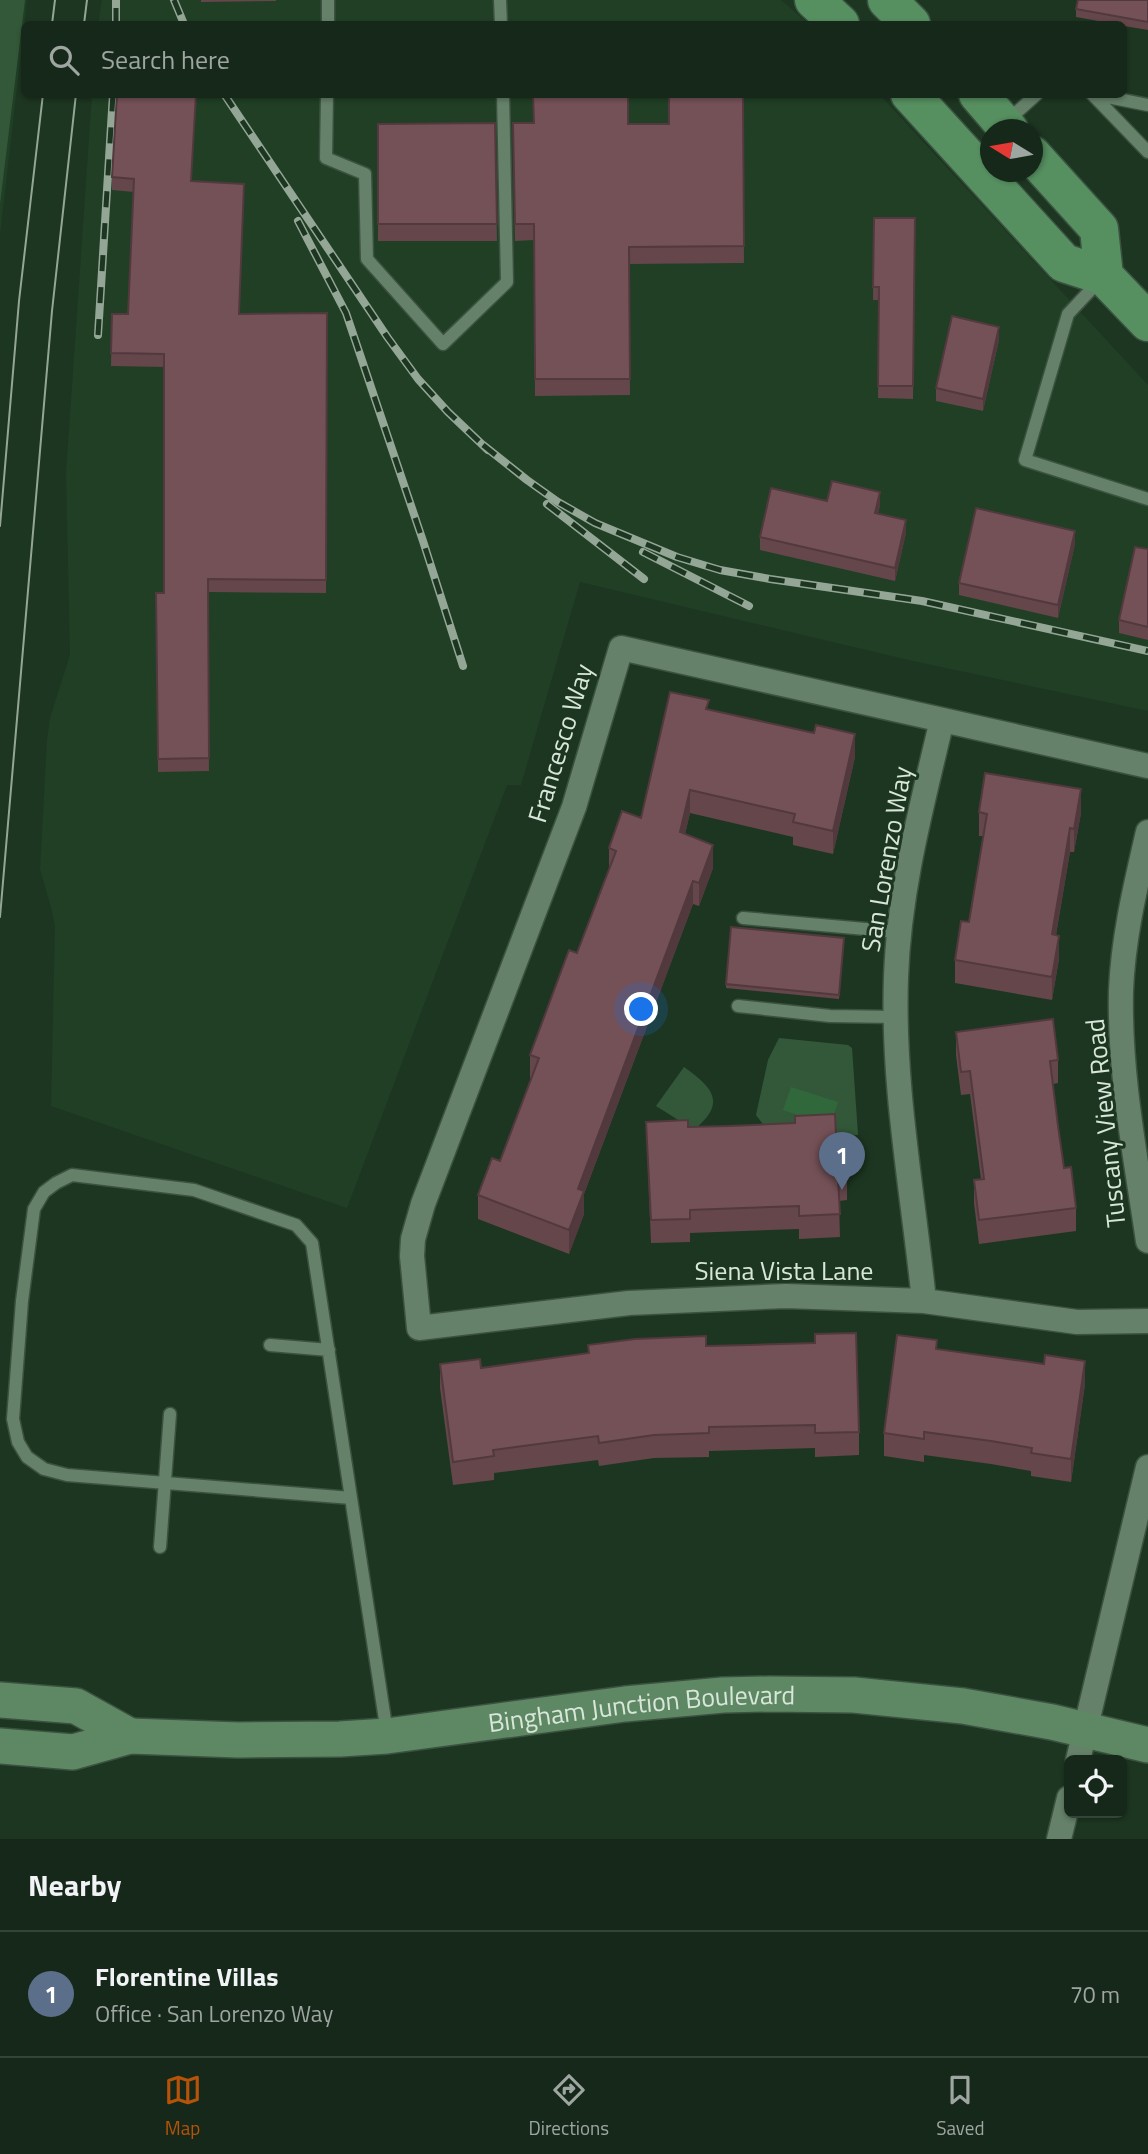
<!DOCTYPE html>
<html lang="en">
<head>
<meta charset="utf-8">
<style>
	:root { --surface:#162819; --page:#1f3022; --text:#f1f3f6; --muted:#9ea6a2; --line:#354438; --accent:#b45309 }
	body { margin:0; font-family:"Titillium Web",sans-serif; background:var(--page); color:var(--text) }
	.controls { position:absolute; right:21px; bottom:21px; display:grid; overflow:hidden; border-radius:10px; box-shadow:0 2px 5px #0004 }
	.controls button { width:63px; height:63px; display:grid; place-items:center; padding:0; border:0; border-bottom:2px solid var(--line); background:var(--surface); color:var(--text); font:35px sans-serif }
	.compass { position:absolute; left:980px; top:119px; width:63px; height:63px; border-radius:50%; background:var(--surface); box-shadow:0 2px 5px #0004; rotate:281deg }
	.you { position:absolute; left:642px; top:1010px; width:24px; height:24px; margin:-18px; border:5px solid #fff; border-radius:50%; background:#1a73e8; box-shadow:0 0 0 10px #1a73e833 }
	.badge { display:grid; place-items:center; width:46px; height:46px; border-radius:50%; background:var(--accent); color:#fff; font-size:23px; font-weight:700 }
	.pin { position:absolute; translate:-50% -58px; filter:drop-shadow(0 2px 4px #0008) }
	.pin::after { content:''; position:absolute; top:37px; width:24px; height:21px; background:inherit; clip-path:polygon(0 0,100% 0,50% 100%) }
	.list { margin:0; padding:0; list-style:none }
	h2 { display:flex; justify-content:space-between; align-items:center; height:91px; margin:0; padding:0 28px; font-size:30px }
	h2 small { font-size:23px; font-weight:400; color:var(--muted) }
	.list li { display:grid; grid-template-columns:46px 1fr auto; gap:21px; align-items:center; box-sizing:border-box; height:126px; padding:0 28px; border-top:2px solid var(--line) }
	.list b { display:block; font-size:26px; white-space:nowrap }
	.list p { margin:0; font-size:23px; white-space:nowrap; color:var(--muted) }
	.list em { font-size:23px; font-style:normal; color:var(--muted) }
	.icon { flex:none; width:38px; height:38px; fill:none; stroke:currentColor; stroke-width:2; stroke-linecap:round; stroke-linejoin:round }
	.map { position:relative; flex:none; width:1148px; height:1839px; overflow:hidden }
	.search { position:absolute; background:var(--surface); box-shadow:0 2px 5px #0004; left:21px; right:21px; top:21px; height:77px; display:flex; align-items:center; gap:18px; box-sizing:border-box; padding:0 24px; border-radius:10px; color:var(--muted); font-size:26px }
	.sheet { height:217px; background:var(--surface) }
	nav { display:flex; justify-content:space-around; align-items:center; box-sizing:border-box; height:98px; border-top:2px solid var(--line); background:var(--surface); font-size:19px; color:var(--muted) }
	nav a { display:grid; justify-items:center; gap:4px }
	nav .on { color:var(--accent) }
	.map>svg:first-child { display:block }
	.built { fill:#203f25 }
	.green { fill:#335839 }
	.water { fill:#30683b }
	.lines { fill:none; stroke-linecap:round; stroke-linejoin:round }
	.service-casing { stroke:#3c5240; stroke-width:15 }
	.minor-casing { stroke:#3c5240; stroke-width:27 }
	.secondary-casing { stroke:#3c5240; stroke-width:38 }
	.primary-casing { stroke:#3c5240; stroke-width:41 }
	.service { stroke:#658169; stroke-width:12 }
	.minor { stroke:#658169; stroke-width:24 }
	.secondary { stroke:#5e8864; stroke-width:35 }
	.primary { stroke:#568f60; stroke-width:38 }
	.tram { stroke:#94a796; stroke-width:2 }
	.rail-casing { stroke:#94a796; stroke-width:8 }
	.rail { stroke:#1d3621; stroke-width:5; stroke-dasharray:16; stroke-linecap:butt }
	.wall { fill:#64464b }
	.shaded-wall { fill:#51393d }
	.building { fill:#745157; stroke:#51393d; stroke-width:2 }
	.labels { text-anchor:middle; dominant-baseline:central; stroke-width:6; stroke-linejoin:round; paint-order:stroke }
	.street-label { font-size:26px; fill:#d8e7d9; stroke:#1d3621 }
</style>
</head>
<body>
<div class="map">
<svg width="1148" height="1839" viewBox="0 0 1148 1839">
	<rect width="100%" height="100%" fill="#1d3621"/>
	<path class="built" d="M0 0H27L0 235Z
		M102 0H781L809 24H98Z
		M92 95H880L1148 385V711L913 661 580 582 521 785H507L347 1208 51 1106 55 927 52 911 40 869 41 853 47 740 50 718 70 655 66 473Z"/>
	<path class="green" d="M0 0H25L0 204Z
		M779 1038 848 1045 852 1048 858 1135 775 1140 756 1115 768 1060Z
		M684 1067C710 1086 728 1101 696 1128H691L656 1106Z"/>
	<path class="water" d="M791 1087 838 1102 830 1126 783 1110Z"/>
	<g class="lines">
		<defs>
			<path id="service" d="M500 0 501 24
				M328 24V0
				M327 94 326 158 365 174 367 259 443 344 507 282 503 94
				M1092 94 1148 152
				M1093 94 1148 105
				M1007 121 1037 94
				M1099 281 1068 314 1025 460 1148 499
				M743 918 899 932
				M738 1006 830 1016 895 1017
				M270 1345 329 1350
				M351 1498 67 1475 44 1469 27 1457 18 1442 13 1419 22 1301 34 1209 44 1192 56 1183 72 1175 194 1190 296 1225 312 1243 387 1733
				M160 1547 170 1414"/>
			<path id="minor" d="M1148 766 621 648 574 807 423 1204 413 1239 412 1256 419 1328 629 1303 786 1296 924 1301 1077 1322 1148 1321
				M1148 832C1136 884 1123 937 1121 991 1119 1075 1136 1159 1148 1241
				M924 1301C913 1193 892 1086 896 977 899 889 922 805 942 720
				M1078 1760 1148 1467
				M1059 1839 1069 1798"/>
			<g id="secondary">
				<path d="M0 1700 76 1706 130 1736"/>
				<path id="s1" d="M0 1746 73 1752 130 1736 238 1740 340 1739 387 1736 625 1704 723 1695 769 1694 854 1695 963 1706 1052 1722 1148 1745"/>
			</g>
			<path id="primary" d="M814 0 840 24
				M887 0 911 24
				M910 94 1064 263 1104 276 1148 322
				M978 94 1009 130
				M1032 155 1099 229 1104 276"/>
		</defs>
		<use href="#service" class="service-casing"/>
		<use href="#minor" class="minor-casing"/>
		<use href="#secondary" class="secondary-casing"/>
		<use href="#primary" class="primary-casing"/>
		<use href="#service" class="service"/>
		<use href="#minor" class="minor"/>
		<use href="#secondary" class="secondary"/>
		<use href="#primary" class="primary"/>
		<path class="tram" d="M52 24 55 0
			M84 24 87 0
			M0 526 19 301 43 94
			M0 917 52 311 76 94"/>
		<defs>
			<path id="rail" d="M174 0 184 24
				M116 24V0
				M224 94 388 338 418 379 448 412 488 450
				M298 221 346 313 423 541 463 666
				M98 335 113 94
				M483 445 527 480 558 502 595 523 677 557 720 570 770 579 922 601 1148 651
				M547 504 644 579
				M643 552 749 606"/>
		</defs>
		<use href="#rail" class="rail-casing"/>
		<use href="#rail" class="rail"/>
	</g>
	<path class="wall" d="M201 0H276V1L201 2Z
		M1148 0V30L1124 26V24H1115L1076 17V9Z
		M743 94 744 263 629 264 630 395 535 396 534 240 515 241 513 139 533 123 669 124Z
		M495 123 497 241H378V124Z
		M112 177 192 181 239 314 327 313 326 593 208 592 209 771 158 772 156 593H164V367L111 366 112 314H128L134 192 112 190Z
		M874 218H915L913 399 878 398 879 300H873Z
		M999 340 983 411 936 401V388Z
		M827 501 880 505 878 514 906 533 895 581 760 550V537Z
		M1075 544 1058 618 959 595V583Z
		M1148 549V640L1119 633V620Z
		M709 710 855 757 833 854 793 845V837L690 813 685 834 713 868 699 906 693 904 584 1194V1214L569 1254 478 1219V1195L500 1161 531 1078H530V1055L577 953 609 870V848L641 818Z
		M979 812 1081 813 1074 852H1070L1056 935 1059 959 1052 1000 955 983V960L969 922 984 836H979Z
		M844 942 839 999 726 988V984Z
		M956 1032 1058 1060V1083L1053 1084 1064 1168 1076 1208V1231L979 1244 974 1203V1180L981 1179 970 1094 961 1095 956 1055Z
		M646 1122 688 1127 837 1156 847 1177V1200L839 1201 840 1237 799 1239V1229L690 1233V1242L651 1243Z
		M588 1345 706 1346 859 1432V1455L815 1457V1448L709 1451V1457L654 1458 599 1466 598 1460 494 1473V1480L453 1485 440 1388V1364L481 1368 588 1353Z
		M937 1349 1085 1384 1071 1482 1031 1476V1471L991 1464 924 1455V1462L884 1456V1433Z"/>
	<path class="shaded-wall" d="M999 327V340L983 411V399Z
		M880 492V505L875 526V513Z
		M906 520V533L895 581V568Z
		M1075 531V544L1058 618V605Z
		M855 734V757L833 854V831Z
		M1081 789V813L1074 852V829Z
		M690 790V813L680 856V832Z
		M1070 828V852L1052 958V934Z
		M713 845V868L699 906V883Z
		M693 881V904L584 1194V1214L569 1254V1230L578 1189Z
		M1059 936V959L1052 1000V977Z
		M1085 1361V1384L1071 1482V1459Z"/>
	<path class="building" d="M1078 0H1148V22L1076 9Z
		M117 94H196L191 181 244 184 239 314 327 313 326 580 208 579 209 758 158 759 156 593H164V354L111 353 112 314H128L134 179 112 177Z
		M533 94H628V124H669V94H743L744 246 629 247 630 379H535L534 224H515L513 123H534Z
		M495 123 497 224H378V124Z
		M874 218H915L913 386H878L879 287H873Z
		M952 316 999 327 983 399 936 388Z
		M832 481 880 492 875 513 906 520 895 568 760 537 771 488 827 501Z
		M976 508 1075 531 1058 605 959 583Z
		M1135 547 1148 549V627L1119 620Z
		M670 692 709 700 706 709 814 733 816 725 855 734 833 831 793 822 795 814 690 790 680 832 713 845 699 883 693 881 578 1189 584 1191 569 1230 478 1195 492 1158 500 1161 539 1058 530 1055 569 950 577 953 616 851 609 848 622 811 641 818Z
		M985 773 1081 789 1074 829 1070 828 1052 934 1059 936 1052 977 955 960 961 921 969 922 987 814 979 812Z
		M731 927 844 938 839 995 726 984Z
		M1053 1019 1058 1060 1050 1061 1058 1126 1064 1168 1071 1167 1076 1208 979 1220 974 1180 984 1179 970 1071 961 1072 956 1032Z
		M835 1114 837 1156 846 1155 847 1177 838 1178 840 1214 799 1216V1206L690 1210V1219L651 1220 646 1122 688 1120V1127L729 1126 795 1123V1116Z
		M856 1333 859 1432 815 1433V1425L709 1427V1433L654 1435 599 1443 598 1436 493 1450 494 1456 453 1462 440 1364 480 1359 481 1368 589 1353 588 1345 635 1339 706 1336V1346L749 1345 815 1343V1334Z
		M897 1335 937 1340 936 1349 1001 1358 1044 1364 1045 1355 1085 1361 1071 1459 1031 1453 1032 1448 991 1441 924 1432V1439L884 1433Z"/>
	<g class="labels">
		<g class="street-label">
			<text transform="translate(560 743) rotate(-73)">Francesco Way</text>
			<text transform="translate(886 859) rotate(-80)">San Lorenzo Way</text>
			<text transform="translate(1105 1123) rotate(-96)">Tuscany View Road</text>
			<text x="784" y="1270">Siena Vista Lane</text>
			<text stroke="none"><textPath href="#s1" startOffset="646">Bingham Junction Boulevard</textPath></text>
		</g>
	</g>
</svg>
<div class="controls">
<button><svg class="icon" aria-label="locate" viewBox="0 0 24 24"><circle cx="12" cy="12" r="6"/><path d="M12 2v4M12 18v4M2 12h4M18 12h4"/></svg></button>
</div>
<svg class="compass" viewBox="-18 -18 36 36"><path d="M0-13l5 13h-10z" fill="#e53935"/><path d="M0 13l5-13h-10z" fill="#9ea6a2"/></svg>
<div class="you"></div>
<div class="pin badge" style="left:842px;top:1190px;background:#5c6f8a">1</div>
<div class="search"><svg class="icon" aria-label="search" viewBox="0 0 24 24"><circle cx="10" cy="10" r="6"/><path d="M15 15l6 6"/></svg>Search here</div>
</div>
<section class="sheet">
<h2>Nearby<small></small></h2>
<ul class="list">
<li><span class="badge" style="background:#5c6f8a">1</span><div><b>Florentine Villas</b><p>Office · San Lorenzo Way</p></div><em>70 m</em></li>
</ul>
</section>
<nav>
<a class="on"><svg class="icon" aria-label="map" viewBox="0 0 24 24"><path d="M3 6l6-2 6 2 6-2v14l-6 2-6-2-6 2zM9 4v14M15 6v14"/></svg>Map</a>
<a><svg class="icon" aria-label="directions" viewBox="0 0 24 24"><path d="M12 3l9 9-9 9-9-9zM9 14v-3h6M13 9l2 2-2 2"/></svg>Directions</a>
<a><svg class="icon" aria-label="saved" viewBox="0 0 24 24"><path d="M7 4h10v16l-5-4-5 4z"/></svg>Saved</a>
</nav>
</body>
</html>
